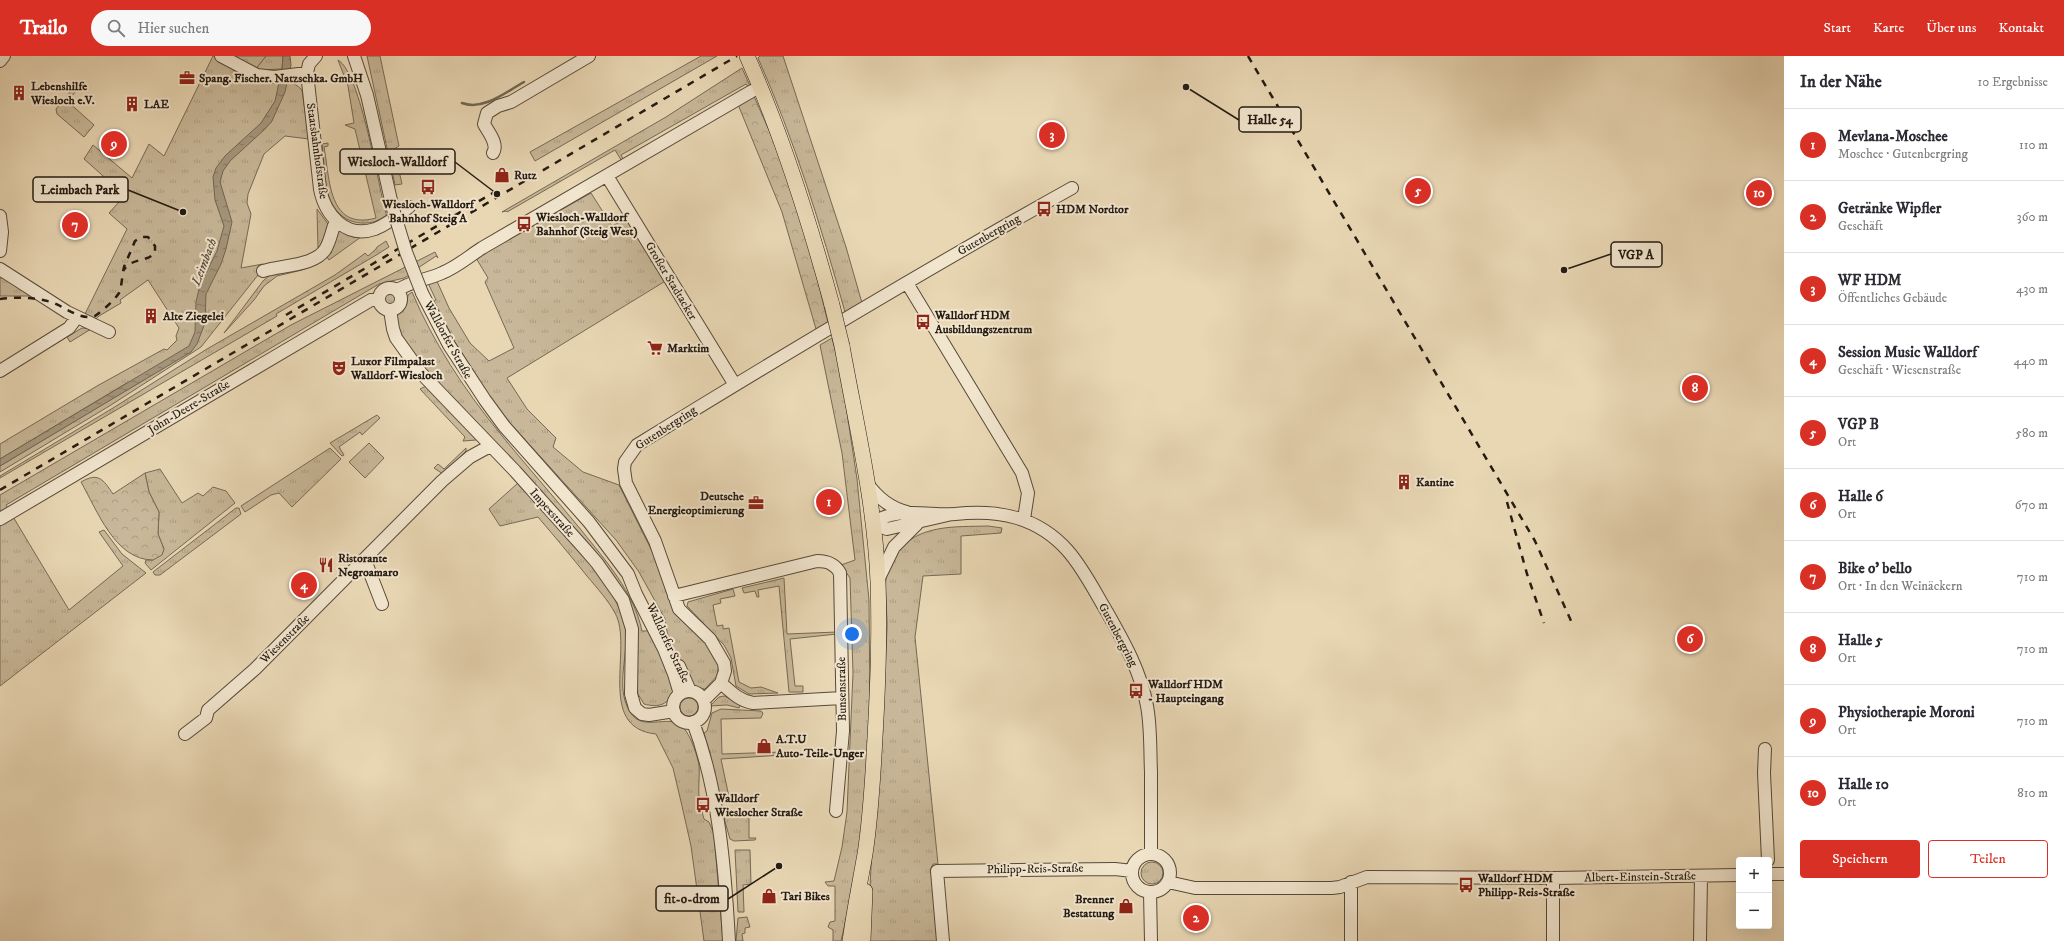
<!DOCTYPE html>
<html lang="de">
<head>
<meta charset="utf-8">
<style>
	:root { --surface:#fff; --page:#f7f7f7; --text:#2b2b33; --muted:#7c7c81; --line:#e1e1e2; --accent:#d93025 }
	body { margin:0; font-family:"IM FELL DW Pica",serif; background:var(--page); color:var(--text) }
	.controls { position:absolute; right:12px; bottom:12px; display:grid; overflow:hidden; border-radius:4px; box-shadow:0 4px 16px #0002 }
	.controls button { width:36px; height:36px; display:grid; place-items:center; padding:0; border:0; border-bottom:1px solid var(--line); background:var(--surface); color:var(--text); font:20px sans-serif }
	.you { position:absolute; left:852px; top:578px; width:14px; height:14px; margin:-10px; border:3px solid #fff; border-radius:50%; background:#1a73e8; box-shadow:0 0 0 6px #1a73e833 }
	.badge { display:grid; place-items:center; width:26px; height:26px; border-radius:50%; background:var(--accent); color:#fff; font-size:13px; font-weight:700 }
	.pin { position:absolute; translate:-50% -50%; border:2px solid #fff; box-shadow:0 1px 4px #0006 }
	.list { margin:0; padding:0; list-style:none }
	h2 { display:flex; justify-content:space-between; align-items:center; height:52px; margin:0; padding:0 16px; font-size:17px }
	h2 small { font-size:13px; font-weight:400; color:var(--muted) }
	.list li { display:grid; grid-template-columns:26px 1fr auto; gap:12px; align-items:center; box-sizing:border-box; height:72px; padding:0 16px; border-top:1px solid var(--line) }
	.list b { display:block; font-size:15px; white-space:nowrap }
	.list p { margin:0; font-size:13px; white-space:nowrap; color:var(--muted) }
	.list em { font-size:13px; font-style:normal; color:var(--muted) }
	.actions { display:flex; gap:8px; padding:12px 16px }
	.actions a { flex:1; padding:9px 0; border:1px solid var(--accent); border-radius:4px; text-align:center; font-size:14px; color:var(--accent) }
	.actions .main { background:var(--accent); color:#fff }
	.icon { flex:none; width:22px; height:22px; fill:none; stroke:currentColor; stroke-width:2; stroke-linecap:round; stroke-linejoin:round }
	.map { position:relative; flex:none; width:1784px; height:885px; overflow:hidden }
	header { display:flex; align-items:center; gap:24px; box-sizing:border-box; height:56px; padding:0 20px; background:var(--accent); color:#fff }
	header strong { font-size:19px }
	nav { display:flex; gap:22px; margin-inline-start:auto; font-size:14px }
	.search { width:280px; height:36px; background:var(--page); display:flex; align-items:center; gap:10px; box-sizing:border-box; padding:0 14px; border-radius:22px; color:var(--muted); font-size:15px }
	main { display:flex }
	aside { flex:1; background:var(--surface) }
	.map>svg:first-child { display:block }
	.grass { fill:url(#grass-tufts); stroke:#766955 }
	.forest { fill:url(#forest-crowns); stroke:#766955 }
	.water { fill:url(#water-ripples); stroke:#726552 }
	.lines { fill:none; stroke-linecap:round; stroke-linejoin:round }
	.stream { stroke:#726552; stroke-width:2.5 }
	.minor-casing { stroke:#564a3a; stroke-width:14 }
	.major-casing { stroke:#251b12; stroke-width:16 }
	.minor { stroke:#f1e5ce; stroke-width:12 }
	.major { stroke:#e9d7b4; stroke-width:15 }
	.rail { stroke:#251b12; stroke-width:2.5; stroke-dasharray:7 7; stroke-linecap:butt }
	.minor-bridge-casing { stroke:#564a3a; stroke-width:14; stroke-linecap:butt }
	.major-bridge-casing { stroke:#251b12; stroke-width:16; stroke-linecap:butt }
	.minor-bridge { stroke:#f1e5ce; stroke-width:12 }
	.major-bridge { stroke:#e9d7b4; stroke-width:15 }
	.labels { text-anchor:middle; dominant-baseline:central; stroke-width:4; stroke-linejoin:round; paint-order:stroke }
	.poi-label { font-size:12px; font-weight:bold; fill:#251b12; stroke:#f1e5ce; text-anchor:start }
	.street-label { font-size:12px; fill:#251b12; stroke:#f1e5ce }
	.water-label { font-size:13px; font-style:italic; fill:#594d3d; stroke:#f1e5ce }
	.leader { fill:none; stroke:#251b12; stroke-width:1.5 }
	.callout-dot { fill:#251b12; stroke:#f1e5ce; stroke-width:1.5 }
	.callout { fill:#f1e5ce; stroke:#251b12; stroke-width:1.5 }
	.callout-label { font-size:13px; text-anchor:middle; font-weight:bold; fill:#251b12 }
</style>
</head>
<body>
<header>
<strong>Trailo</strong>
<div class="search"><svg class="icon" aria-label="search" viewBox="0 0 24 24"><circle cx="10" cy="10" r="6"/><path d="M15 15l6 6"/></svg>Hier suchen</div>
<nav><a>Start</a><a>Karte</a><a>Über uns</a><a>Kontakt</a></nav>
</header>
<main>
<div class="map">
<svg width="1784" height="885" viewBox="0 0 1784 885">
	<defs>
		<pattern id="grass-tufts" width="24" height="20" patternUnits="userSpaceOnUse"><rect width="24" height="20" fill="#c8b798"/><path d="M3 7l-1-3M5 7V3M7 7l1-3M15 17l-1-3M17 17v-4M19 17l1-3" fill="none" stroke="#ac9d82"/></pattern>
		<pattern id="forest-crowns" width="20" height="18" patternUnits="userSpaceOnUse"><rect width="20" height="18" fill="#c8b798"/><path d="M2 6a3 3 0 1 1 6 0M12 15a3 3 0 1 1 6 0" fill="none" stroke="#ac9d82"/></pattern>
		<pattern id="water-ripples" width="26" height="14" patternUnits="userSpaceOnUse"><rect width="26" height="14" fill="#a6977d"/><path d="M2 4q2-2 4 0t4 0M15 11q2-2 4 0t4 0" fill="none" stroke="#877a65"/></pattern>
	</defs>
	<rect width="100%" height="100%" fill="#e9d7b4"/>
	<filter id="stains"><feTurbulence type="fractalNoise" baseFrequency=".005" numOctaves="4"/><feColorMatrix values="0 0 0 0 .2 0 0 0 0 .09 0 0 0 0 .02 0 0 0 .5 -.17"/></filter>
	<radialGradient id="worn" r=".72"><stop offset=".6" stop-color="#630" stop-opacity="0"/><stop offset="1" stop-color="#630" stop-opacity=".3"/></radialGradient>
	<path class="grass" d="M213 0H228L255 14 266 0H283L282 13 255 14C269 19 294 24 302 34L309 83 285 80 264 98 248 138 247 147 251 158 241 212 263 208 262 214 201 291 111 349 0 416V410L175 305 125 328 0 403V388L97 330 164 293 167 294 177 284 176 280 179 272 148 224 120 244 121 247 99 260 95 264 84 260 127 173 109 157 119 146 115 142 120 135 84 103 93 89 132 122 149 88 164 100Z
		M367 0H380L399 90 394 93 402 128 395 129Z
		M701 0H717L535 105 530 96Z
		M760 0H783L846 191 862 247 845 256C821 170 794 83 758 2Z
		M338 4C361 17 378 131 387 161 364 173 339 168 329 141 324 125 324 105 322 88L328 87V90L324 91C330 123 328 175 376 162L355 73 345 69 354 67 348 30Z
		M742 12 751 32 750 33 746 28 621 99 624 105 623 107 615 94 507 156 506 155 502 156 666 61Z
		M77 28 80 31 67 45 94 69 84 81 57 58 56 53Z
		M591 137 612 170 629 161 667 224 507 322 527 353 556 382 553 391 583 416 619 429 655 501 719 608 717 620 705 633 695 632 684 618 667 576 665 563 639 516 616 484 509 366 490 341 455 286 434 245 436 244 428 227 436 223 449 252 470 287 489 305 514 292 485 226 488 222 476 202Z
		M317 153 328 168 320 194 318 193Z
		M337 171 353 181H361L329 204 327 201 331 197 329 194Z
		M386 185 389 191 378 198 276 258 277 260 0 422V420L113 352 207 293 335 219 364 198 365 197 368 200 376 193 377 191Z
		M435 196 438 202 436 200 418 212 419 214 404 222 379 228 6 449 69 554 123 510 99 476 104 474 122 498 146 517 0 630V439L291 269Z
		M318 208 302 214 277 220 264 230 254 244 224 277 263 225 271 218Z
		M0 222H5L32 240H0Z
		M412 236C433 286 464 333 498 375 525 408 554 441 582 475 605 504 634 536 642 575H646L651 572 674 633C669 649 659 652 644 648L635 633 631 552 447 342 388 263C401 258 407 254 408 239Z
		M384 243a6 6 0 1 1 12 0a6 6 0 1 1-12 0Z
		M82 272 91 273 70 286 67 281Z
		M832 282 841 317 857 423 869 544 870 654 864 756 855 824 841 885H833V874L828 871 830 866 835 865V830H828L825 826 834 825 842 791 847 756 853 617 850 522 841 509 855 504 842 397 820 289Z
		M426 330 476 383V384L463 385 465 381 420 333Z
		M377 359 380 362 362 379 360 376 339 391 344 399 342 400 330 387Z
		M369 387 384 402 365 422 349 406Z
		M330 392 341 403 292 451 279 437 271 439 245 456 241 450Z
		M466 392V395L443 418 434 412 438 408 444 413Z
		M160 413 182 447 198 437 203 440 213 431 226 435 235 447 151 514 145 507 146 504H153L164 493 158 478 159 456 149 436 145 417Z
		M518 427C551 464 615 522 625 570 630 598 614 630 630 656 644 679 673 653 686 675 692 684 697 699 699 709 700 720 698 731 699 742 700 749 702 756 704 763L709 766 714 778 723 885H704L691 790 682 750 673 712 656 678C595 672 634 591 615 557 608 544 597 532 587 520 571 500 555 481 538 461L500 470 489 453Z
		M236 452H239L241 458 160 519H155L153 516Z
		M988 470 1002 472 1001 477 961 480V518L923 520 915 581 938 808H933L931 812 937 885H868C870 781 883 677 887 573 888 549 879 517 896 497 919 468 954 471 988 470Z
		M784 522 787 578 837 576V578L790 583 795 630H803V636H789L779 530 758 534 759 541H757L755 535 744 537 742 532Z
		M733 533 735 540 720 543 721 547 713 549 717 570 723 569V573L729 572 739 626 751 632 761 631 778 637 749 638 736 630 731 602 724 589 687 550 688 546Z
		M724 640 741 648 739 652 727 649 710 650 719 641Z
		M680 651a9 9 0 1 1 18 0a9 9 0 1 1-18 0Z
		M721 653 761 655 763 657 761 662 721 663 722 698 784 696 783 699 721 703 729 741H734V746H724L720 743 704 677 707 675 712 657Z
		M728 754H733L735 759 749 760V782H756L755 784 734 785 730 783 723 759Z
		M735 794H750L751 828 743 829 744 856H738Z
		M1141 817a11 11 0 1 1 22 0a11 11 0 1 1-22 0Z
		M747 861 750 871 745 872V877L742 878 743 885H736L738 862Z"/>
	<path class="forest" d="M228 0H266L255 14Z
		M753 38 785 111 805 172 828 267 816 273 782 156 737 46Z
		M145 417 149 436 159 456 158 478 164 493 162 499 153 504C115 504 97 454 81 426 98 416 103 423 113 438Z"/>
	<path class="water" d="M283 0H290L291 9 285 36 272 65 265 73 230 105 223 115 220 126 232 166 226 193 221 208 206 238 205 267 197 288 191 296 0 410V403L189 290 195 276 196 246 200 229 217 195 224 170 215 144 213 121 216 112 225 100 261 67 275 45 282 13Z"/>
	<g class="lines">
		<path class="stream" d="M462 47C483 55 506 36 524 26"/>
		<defs>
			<path id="minor" d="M221 0 257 19 274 21 307 17
				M316 0 309 8 307 17 320 133C325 159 346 183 375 173 388 168 399 159 409 151
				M354 0 367 39 393 153
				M0 5 4 0
				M493 97C499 88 488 76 484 68L487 57 498 50 511 46 589 0
				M607 120 735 329
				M0 160 2 176 0 195
				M0 213 67 256 109 276
				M263 215C281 209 317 210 326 192 331 183 332 173 336 165
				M907 227 1022 417 1028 437 1024 463
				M379 243a11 11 0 1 1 22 0a11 11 0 1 1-22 0Z
				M398 234C411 225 427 224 442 217 457 211 468 201 482 192L752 35
				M422 237 449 289 485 344 504 370 589 466 628 518 636 538 664 593 674 618 680 638
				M390 254 393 273 396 282 421 317 515 415 584 492 597 507 623 544 632 573 631 638 635 652 642 658 649 659 674 655
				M0 315 69 272 77 261
				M867 427C877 441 890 452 907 456
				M952 458 887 473 873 468C892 450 931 460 955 458 999 453 1038 461 1068 495 1083 512 1095 536 1107 556 1124 586 1141 616 1147 650 1151 671 1150 695 1151 716 1151 744 1151 771 1151 798
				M0 463 371 244 379 243
				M365 504 382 548
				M878 524 894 491 917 468
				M674 540 817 505C828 505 835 508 840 517L843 675 836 755
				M679 610 690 635
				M721 627C731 636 740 645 753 647L842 642
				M673 651a16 16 0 1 1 32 0a16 16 0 1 1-32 0Z
				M704 644 721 627 725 615 724 607 710 583 679 553 655 485 626 427 624 413 625 406 637 389C780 301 925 214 1072 132
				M693 666C719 735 725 812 729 885
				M185 678 206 662 208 654 255 613 442 425 470 401 490 390
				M1765 693 1764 717 1768 804
				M1132 817a19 19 0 1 1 38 0a19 19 0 1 1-38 0Z
				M1769 818H1784
				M1168 826 1195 832H1332L1340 831 1367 821 1553 822 1739 819
				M1351 826V885
				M1150 836 1151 885
				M943 885 937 815 1115 813 1132 815
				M1553 885V822
				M1700 885 1701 820"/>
			<path id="major" d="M747 0C783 81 809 164 832 249
				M842 290C856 368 875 447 878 526 880 578 878 629 875 681 873 720 871 760 865 798 860 827 854 856 850 885
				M863 885 865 835"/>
		</defs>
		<use href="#minor" class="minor-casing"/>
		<use href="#major" class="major-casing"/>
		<use href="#minor" class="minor"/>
		<use href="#major" class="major"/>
		<path class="rail" d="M1248 0 1535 485 1572 567
			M0 243C17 241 34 241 51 246 64 250 80 265 95 260 102 255 114 245 119 237 122 230 122 219 124 211L135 185 142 181H148L155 190V197C145 207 132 201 123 215
			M286 259 503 131
			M0 434 737 0
			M1507 446 1527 518 1544 567"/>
		<defs>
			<path id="minor-bridge" d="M393 153 406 196 422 237"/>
			<path id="major-bridge" d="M832 249 842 290"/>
		</defs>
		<use href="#minor-bridge" class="minor-bridge-casing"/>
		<use href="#major-bridge" class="major-bridge-casing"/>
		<use href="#minor-bridge" class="minor-bridge"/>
		<use href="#major-bridge" class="major-bridge"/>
	</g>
	<defs>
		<symbol id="office-bare" viewBox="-9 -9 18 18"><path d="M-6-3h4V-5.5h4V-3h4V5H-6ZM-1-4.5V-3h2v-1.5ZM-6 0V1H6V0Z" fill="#8f2418" stroke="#f1e5ce" stroke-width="2.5" paint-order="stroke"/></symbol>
		<symbol id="building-bare" viewBox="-9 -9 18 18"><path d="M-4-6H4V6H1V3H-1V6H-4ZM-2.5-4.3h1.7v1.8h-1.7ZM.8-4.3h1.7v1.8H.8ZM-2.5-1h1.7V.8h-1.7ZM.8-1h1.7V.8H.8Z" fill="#8f2418" stroke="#f1e5ce" stroke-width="2.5" paint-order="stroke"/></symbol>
		<symbol id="shop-bare" viewBox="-9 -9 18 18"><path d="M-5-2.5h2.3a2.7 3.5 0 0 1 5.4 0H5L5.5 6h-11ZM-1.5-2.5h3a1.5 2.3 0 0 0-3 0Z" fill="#8f2418" stroke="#f1e5ce" stroke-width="2.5" paint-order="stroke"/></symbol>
		<symbol id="bus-bare" viewBox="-9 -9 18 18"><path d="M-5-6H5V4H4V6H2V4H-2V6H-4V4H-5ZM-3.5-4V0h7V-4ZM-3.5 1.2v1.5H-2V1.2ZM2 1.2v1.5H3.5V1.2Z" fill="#8f2418" stroke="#f1e5ce" stroke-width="2.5" paint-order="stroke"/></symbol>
		<symbol id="supermarket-bare" viewBox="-9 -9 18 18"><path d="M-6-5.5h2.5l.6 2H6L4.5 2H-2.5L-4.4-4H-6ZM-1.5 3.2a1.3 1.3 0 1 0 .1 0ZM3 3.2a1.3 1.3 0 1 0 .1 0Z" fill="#8f2418" stroke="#f1e5ce" stroke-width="2.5" paint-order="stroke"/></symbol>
		<symbol id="theatre-bare" viewBox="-9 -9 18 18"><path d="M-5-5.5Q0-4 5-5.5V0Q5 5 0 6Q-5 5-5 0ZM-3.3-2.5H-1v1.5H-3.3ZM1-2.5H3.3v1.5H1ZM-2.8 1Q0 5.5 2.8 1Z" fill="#8f2418" stroke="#f1e5ce" stroke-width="2.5" paint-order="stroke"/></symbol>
		<symbol id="restaurant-bare" viewBox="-9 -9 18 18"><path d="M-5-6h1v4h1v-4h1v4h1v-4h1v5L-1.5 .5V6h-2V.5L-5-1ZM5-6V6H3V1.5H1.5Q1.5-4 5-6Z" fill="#8f2418" stroke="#f1e5ce" stroke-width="2.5" paint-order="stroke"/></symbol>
	</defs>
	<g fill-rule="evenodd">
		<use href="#office-bare" x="176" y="11" width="22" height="22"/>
		<use href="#building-bare" x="8" y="26" width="22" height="22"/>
		<use href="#building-bare" x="121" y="37" width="22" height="22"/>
		<use href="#shop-bare" x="491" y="108" width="22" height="22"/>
		<use href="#bus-bare" x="417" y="120" width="22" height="22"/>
		<use href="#bus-bare" x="1033" y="142" width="22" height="22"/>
		<use href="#bus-bare" x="513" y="157" width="22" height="22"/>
		<use href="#building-bare" x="140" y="249" width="22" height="22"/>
		<use href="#bus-bare" x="912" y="255" width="22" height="22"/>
		<use href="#supermarket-bare" x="644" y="281" width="22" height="22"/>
		<use href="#theatre-bare" x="328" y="301" width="22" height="22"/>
		<use href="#building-bare" x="1393" y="415" width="22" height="22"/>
		<use href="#office-bare" x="745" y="436" width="22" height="22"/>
		<use href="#restaurant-bare" x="315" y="498" width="22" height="22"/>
		<use href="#bus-bare" x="1125" y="624" width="22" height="22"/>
		<use href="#shop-bare" x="753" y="679" width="22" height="22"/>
		<use href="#bus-bare" x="692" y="738" width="22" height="22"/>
		<use href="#bus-bare" x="1455" y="818" width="22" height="22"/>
		<use href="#shop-bare" x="758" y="829" width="22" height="22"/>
		<use href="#shop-bare" x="1115" y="839" width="22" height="22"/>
	</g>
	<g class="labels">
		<g class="poi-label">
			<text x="199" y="22">Spang. Fischer. Natzschka. GmbH</text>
			<text x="31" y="30">Lebenshilfe<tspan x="31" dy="14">Wiesloch e.V.</tspan></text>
			<text x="144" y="48">LAE</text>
			<text x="514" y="119">Rutz</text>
			<text x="428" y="148" text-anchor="middle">Wiesloch-Walldorf<tspan x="428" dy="14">Bahnhof Steig A</tspan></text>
			<text x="1056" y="153">HDM Nordtor</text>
			<text x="536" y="161">Wiesloch-Walldorf<tspan x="536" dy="14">Bahnhof (Steig West)</tspan></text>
			<text x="935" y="259">Walldorf HDM<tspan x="935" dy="14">Ausbildungszentrum</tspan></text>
			<text x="163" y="260">Alte Ziegelei</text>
			<text x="667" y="292">Marktim</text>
			<text x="351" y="305">Luxor Filmpalast<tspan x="351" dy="14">Walldorf-Wiesloch</tspan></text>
			<text x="1416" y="426">Kantine</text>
			<text x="744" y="440" text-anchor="end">Deutsche<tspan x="744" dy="14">Energieoptimierung</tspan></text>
			<text x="338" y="502">Ristorante<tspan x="338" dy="14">Negroamaro</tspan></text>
			<text x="1148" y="628">Walldorf HDM<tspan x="1148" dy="14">- Haupteingang</tspan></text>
			<text x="776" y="683">A.T.U<tspan x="776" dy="14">Auto-Teile-Unger</tspan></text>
			<text x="715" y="742">Walldorf<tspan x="715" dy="14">Wieslocher Straße</tspan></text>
			<text x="1478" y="822">Walldorf HDM<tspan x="1478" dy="14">Philipp-Reis-Straße</tspan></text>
			<text x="781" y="840">Tari Bikes</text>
			<text x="1114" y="843" text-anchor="end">Brenner<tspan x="1114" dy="14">Bestattung</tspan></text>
		</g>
		<g class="street-label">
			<text transform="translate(317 95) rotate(82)">Staatsbahnhofstraße</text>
			<text transform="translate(989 179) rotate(-30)">Gutenbergring</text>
			<text transform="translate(671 225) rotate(59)">Großer Stadtacker</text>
			<text transform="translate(448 284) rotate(61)">Walldorfer Straße</text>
			<text transform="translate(189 351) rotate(-31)">John-Deere-Straße</text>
			<text transform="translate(666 372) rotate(-33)">Gutenbergring</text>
			<text transform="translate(552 457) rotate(48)">Impexstraße</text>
			<text transform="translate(1118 579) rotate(62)">Gutenbergring</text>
			<text transform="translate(285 583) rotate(-45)">Wiesenstraße</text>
			<text transform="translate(668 587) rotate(65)">Walldorfer Straße</text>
			<text transform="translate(842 633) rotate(-91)">Bunsenstraße</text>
			<text transform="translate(1035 813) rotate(-1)">Philipp-Reis-Straße</text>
			<text transform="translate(1640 821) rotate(-1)">Albert-Einstein-Straße</text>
		</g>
		<g class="water-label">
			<text transform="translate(204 206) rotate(-69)">Leimbach</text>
		</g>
	</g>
	<path class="leader" d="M1186 31L1239 64M497 138L455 106M183 156L128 134M1564 214L1611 198M779 810L728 843"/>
	<g class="callout-dot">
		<circle cx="1186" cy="31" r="4"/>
		<circle cx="497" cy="138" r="4"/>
		<circle cx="183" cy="156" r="4"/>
		<circle cx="1564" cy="214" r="4"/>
		<circle cx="779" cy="810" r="4"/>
	</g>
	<g class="callout">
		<rect x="1239" y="51" width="62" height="25" rx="4"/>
		<rect x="340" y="93" width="115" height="25" rx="4"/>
		<rect x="33" y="121" width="95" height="25" rx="4"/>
		<rect x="1611" y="186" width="51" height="25" rx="4"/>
		<rect x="656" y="830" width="72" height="25" rx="4"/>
	</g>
	<g class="callout-label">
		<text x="1270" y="68">Halle 54</text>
		<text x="397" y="110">Wiesloch-Walldorf</text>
		<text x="80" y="138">Leimbach Park</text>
		<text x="1636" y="203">VGP A</text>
		<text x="692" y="847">fit-o-drom</text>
	</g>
	<rect width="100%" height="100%" filter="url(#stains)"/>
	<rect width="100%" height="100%" fill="url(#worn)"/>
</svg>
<div class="controls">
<button>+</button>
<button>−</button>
</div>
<div class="you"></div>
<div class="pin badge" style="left:829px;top:446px">1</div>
<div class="pin badge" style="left:1196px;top:862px">2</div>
<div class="pin badge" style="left:1052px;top:79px">3</div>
<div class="pin badge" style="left:304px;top:529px">4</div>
<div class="pin badge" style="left:1418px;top:135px">5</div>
<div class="pin badge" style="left:1690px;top:583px">6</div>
<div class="pin badge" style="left:75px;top:169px">7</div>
<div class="pin badge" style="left:1695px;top:332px">8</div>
<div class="pin badge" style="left:114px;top:88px">9</div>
<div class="pin badge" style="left:1759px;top:137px">10</div>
</div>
<aside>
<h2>In der Nähe<small>10 Ergebnisse</small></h2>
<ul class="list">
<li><span class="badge">1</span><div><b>Mevlana-Moschee</b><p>Moschee · Gutenbergring</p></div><em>110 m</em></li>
<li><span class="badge">2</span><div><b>Getränke Wipfler</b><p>Geschäft</p></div><em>360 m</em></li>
<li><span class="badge">3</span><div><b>WF HDM</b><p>Öffentliches Gebäude</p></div><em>430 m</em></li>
<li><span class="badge">4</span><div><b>Session Music Walldorf</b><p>Geschäft · Wiesenstraße</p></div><em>440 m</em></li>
<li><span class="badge">5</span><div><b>VGP B</b><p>Ort</p></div><em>580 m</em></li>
<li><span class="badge">6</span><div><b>Halle 6</b><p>Ort</p></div><em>670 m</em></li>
<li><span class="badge">7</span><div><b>Bike o' bello</b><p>Ort · In den Weinäckern</p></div><em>710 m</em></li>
<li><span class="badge">8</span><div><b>Halle 5</b><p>Ort</p></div><em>710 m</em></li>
<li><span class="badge">9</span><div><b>Physiotherapie Moroni</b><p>Ort</p></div><em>710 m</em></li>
<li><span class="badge">10</span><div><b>Halle 10</b><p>Ort</p></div><em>810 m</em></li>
</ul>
<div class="actions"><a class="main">Speichern</a><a>Teilen</a></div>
</aside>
</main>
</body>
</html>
